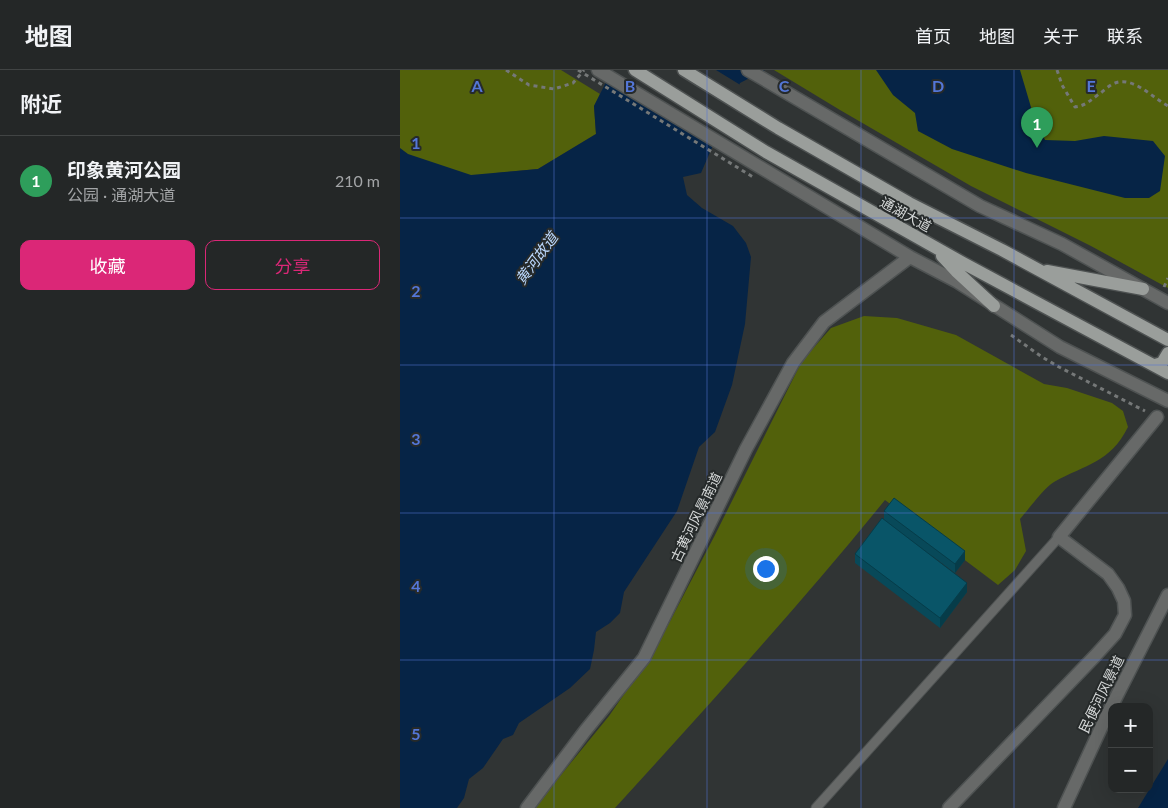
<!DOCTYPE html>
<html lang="zh">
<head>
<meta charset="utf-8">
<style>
	:root { --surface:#242727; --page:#303333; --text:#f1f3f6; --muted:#a3a5a7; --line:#414444; --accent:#db2777 }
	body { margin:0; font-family:Lato,"Noto Sans SC",sans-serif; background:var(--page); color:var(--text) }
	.controls { position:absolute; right:15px; bottom:15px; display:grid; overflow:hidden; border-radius:10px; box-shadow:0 5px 20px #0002 }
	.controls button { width:45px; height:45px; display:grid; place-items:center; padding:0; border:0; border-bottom:1px solid var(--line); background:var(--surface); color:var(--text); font:25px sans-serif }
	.you { position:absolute; left:365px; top:498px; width:18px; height:18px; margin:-12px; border:4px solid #fff; border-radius:50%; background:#1a73e8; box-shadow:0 0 0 8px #1a73e833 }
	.badge { display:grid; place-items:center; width:32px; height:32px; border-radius:50%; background:var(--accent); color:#fff; font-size:16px; font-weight:700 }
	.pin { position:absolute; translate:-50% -41px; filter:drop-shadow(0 1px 2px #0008) }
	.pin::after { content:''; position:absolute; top:26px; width:18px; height:15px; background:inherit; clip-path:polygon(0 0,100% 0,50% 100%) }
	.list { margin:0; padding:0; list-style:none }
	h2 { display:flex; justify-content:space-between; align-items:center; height:65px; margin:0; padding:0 20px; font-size:21px }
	h2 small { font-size:16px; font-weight:400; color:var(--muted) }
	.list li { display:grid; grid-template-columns:32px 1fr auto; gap:15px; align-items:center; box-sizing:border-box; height:90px; padding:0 20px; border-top:1px solid var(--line) }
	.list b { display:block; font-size:19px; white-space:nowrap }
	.list p { margin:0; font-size:16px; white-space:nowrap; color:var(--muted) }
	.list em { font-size:16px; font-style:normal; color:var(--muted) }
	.actions { display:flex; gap:10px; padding:15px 20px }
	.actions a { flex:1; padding:11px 0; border:1px solid var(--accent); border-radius:10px; text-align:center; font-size:18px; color:var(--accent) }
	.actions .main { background:var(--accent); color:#fff }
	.map { position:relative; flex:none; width:768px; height:738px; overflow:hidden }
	header { display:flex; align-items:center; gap:30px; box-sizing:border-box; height:70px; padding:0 25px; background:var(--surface); border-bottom:1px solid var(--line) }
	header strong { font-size:24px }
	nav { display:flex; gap:28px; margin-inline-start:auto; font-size:18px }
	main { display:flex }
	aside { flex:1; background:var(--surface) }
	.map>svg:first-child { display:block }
	.green { fill:#52610b }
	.water { fill:#062446 }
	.pier { fill:#303434 }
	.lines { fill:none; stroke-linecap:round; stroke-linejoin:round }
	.service-casing { stroke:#4e5252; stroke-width:11 }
	.minor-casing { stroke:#4e5252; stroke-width:15 }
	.primary-casing { stroke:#4e5252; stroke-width:15 }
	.path { stroke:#757878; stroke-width:3; stroke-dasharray:4 4; stroke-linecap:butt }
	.service { stroke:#676968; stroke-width:9 }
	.minor { stroke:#676968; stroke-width:12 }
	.primary { stroke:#9a9e9b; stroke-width:12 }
	.path-bridge { stroke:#757878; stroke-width:3; stroke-dasharray:4 4; stroke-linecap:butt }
	.wall { fill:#084959 }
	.shaded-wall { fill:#063c49 }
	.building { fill:#095568; stroke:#063c49 }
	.grid { fill:none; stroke:#5477d8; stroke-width:1; stroke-opacity:0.55 }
	.labels { text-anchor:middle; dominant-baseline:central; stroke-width:4; stroke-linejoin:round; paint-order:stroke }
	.street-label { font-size:14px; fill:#d5d8d8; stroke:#262a2a }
	.water-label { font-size:15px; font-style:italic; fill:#bbd8fd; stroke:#262a2a }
	.grid-label { font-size:16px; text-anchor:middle; font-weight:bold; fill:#5477d8; stroke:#262a2a; stroke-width:4; stroke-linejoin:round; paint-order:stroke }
</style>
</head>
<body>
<header>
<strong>地图</strong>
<nav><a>首页</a><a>地图</a><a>关于</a><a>联系</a></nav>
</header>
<main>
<aside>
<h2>附近<small></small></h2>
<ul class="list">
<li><span class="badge" style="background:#2e9e5b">1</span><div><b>印象黄河公园</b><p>公园 · 通湖大道</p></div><em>210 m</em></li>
</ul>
<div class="actions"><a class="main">收藏</a><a>分享</a></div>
</aside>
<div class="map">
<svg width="768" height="738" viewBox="0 0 768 738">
	<rect width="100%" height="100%" fill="#303434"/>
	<path class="green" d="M0 0H161L200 24 194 36 196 64 138 99 96 103 0 204Z
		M374 0H768V218L691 176 571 116 440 40Z
		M464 246 497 248 556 265 644 314 667 318 712 333 723 341 728 357C710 393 686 394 654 412 644 418 628 440 620 449L626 481 615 500 598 515 485 430C399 536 307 637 215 738H134L209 646 256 578 315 465 402 291 431 258Z"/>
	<path class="water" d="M212 0H365L340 13 301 103 283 107 287 125 302 138 333 156 346 173 351 187 345 254 332 315 315 362 299 377 277 441 224 522 220 543 210 553 196 562 194 580 190 599 170 618 119 653 113 665 103 669 83 698 69 709 64 728 57 738H0V78L8 84 71 105 138 99 196 64 194 36Z
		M476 0H620L633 44 645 70 675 71 704 66 753 71 765 86 760 121 749 128H725L626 103 552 79 518 61 515 43 493 25Z
		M768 689V738H738Z"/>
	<path class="pier" d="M209 0H316L342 16 315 74Z"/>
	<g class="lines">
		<defs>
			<path id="service" d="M416 738 659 467"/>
			<path id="minor" d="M198 0 510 187 556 211 660 277 768 331
				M348 0 580 136 662 174 768 233
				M127 738 185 661 244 588 346 379 393 293 424 252 510 187
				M549 738 695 586 715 564 725 545 724 531 718 518 708 504 659 467 757 347
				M664 738 706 647 768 525"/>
			<path id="primary" d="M235 0 366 82 563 193 768 303
				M284 0 378 58 509 133 602 180 768 270
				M542 186 556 201 594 236
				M647 201 743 219
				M755 295 762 293 768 283"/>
		</defs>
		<use href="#service" class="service-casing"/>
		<use href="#minor" class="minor-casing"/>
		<use href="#primary" class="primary-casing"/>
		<path class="path" d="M106 0 129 15 154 19 173 13 184 0
			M657 0 662 15 675 37C685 36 691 30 699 24 704 21 709 15 715 13 733 6 753 28 768 36
			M764 217 768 208
			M611 265 642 287 659 297 745 341"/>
		<use href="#service" class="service"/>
		<use href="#minor" class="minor"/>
		<use href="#primary" class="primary"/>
		<path class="path-bridge" d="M178 0 353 107"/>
	</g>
	<path class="wall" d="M484 441 565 490 555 503 531 485 567 522 540 558 455 493V484L484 450Z"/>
	<path class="shaded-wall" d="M565 481V490L555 503V494Z
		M567 513V522L540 558V548Z"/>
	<path class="building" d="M494 428 565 481 555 494 484 441Z
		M482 448 567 513 540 548 455 484Z"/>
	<path class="grid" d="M154 0V738M307 0V738M461 0V738M614 0V738M0 148H768M0 295H768M0 443H768M0 590H768"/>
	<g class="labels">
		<g class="street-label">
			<text transform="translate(506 144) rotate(29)">通湖大道</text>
			<text transform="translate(296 447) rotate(-64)">古黄河风景南道</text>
			<text transform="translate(701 624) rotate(-64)">民便河风景道</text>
		</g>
		<g class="water-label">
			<text transform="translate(136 188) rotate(-54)">黄河故道</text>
		</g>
	</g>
	<g class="grid-label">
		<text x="77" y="22">A</text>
		<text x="230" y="22">B</text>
		<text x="384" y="22">C</text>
		<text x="538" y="22">D</text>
		<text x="691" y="22">E</text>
		<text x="16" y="79">1</text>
		<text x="16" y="227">2</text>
		<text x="16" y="375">3</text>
		<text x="16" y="522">4</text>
		<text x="16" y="670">5</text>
	</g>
</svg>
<div class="controls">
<button>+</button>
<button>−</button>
</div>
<div class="you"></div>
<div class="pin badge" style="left:637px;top:78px;background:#2e9e5b">1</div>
</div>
</main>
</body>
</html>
